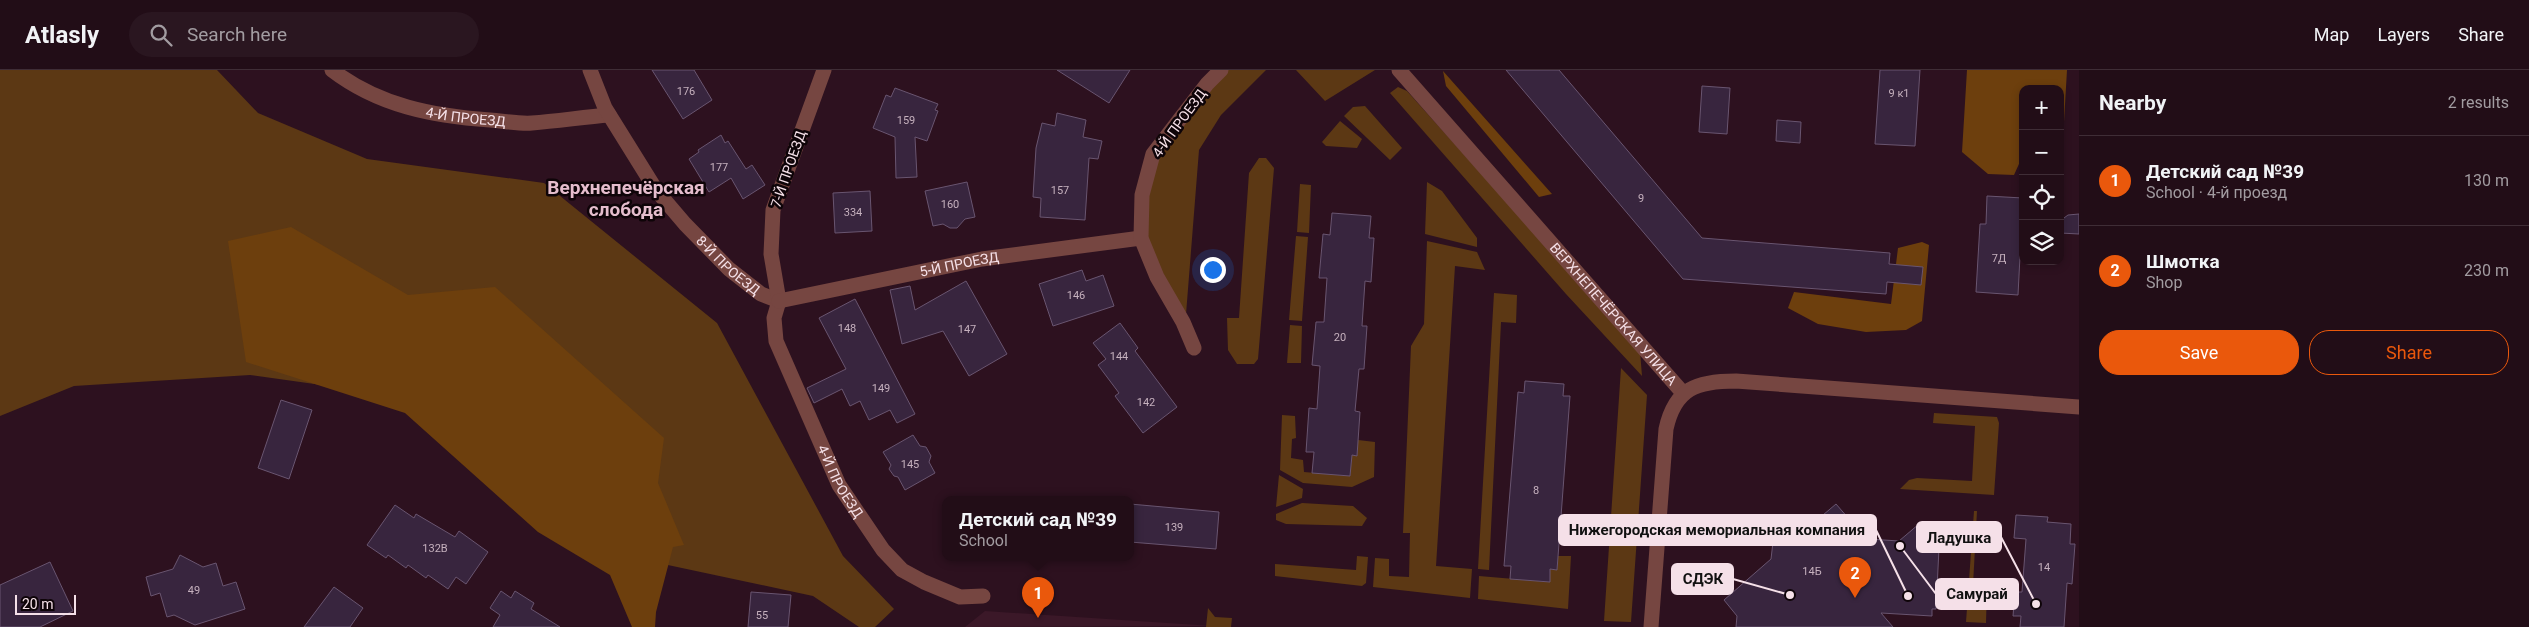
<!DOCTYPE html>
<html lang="en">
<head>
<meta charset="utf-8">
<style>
	:root { --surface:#220d17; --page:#2a1620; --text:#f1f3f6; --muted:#a29ca1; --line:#3f2d36; --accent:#ea580c }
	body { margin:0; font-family:Roboto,sans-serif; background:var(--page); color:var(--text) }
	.controls { position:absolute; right:15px; top:15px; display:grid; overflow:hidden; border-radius:10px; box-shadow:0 2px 8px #0003 }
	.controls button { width:45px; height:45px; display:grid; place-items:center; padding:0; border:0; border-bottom:1px solid var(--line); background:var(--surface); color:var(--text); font:25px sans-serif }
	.scale { position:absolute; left:15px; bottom:12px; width:61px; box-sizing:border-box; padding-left:5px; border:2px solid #f5e0e8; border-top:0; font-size:14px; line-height:18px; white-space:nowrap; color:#f5e0e8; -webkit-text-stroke:4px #0e0408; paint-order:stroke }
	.you { position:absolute; left:1212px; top:199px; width:18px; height:18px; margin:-12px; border:4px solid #fff; border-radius:50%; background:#1a73e8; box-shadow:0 0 0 8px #1a73e833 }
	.badge { display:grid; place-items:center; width:32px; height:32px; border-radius:50%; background:var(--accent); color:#fff; font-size:16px; font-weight:700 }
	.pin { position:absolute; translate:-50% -41px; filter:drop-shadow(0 1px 2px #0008) }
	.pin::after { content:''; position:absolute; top:26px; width:18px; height:15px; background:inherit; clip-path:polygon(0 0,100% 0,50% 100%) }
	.popup { position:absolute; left:942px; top:426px; width:192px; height:65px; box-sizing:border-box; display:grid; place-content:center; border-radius:10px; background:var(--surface); filter:drop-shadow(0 1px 4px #0005); font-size:16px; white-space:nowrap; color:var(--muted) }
	.popup b { font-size:19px; color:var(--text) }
	.popup::after { content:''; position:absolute; left:50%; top:100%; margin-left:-10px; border:10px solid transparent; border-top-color:var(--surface) }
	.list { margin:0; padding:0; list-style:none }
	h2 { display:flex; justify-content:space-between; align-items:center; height:65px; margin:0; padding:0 20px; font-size:21px }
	h2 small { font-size:16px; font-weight:400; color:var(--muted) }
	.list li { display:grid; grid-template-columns:32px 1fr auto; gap:15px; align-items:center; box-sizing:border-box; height:90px; padding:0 20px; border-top:1px solid var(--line) }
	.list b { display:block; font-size:19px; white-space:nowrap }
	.list p { margin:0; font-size:16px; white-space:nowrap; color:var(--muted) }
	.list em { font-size:16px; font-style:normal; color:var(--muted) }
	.actions { display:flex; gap:10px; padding:15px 20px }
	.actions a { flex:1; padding:11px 0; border:1px solid var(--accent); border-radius:20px; text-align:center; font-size:18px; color:var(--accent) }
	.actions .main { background:var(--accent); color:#fff }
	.icon { flex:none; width:28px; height:28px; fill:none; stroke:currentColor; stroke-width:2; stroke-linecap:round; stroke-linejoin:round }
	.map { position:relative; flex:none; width:2079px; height:557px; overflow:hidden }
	header { display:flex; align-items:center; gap:30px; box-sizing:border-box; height:70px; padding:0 25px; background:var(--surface); border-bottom:1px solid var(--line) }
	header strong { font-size:24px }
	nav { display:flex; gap:28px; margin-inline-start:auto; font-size:18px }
	.search { width:350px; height:45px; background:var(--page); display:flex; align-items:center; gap:12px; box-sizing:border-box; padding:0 18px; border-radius:28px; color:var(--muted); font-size:19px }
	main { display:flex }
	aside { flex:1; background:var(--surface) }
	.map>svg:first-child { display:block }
	.built { fill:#3b1828 }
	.green { fill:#5c3814 }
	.forest { fill:#6d3f0d }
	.building { fill:#38253e; stroke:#695570 }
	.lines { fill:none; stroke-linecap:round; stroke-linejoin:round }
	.minor { stroke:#764641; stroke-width:15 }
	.labels { text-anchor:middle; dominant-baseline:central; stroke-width:5; stroke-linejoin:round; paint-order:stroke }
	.number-label { font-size:11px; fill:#c6b1be }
	.street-label { font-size:14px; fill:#f5e0e8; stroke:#0e0408 }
	.district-label { font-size:19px; font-weight:bold; fill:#e5bdcd; stroke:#0e0408 }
	.leader { fill:none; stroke:#f5e0e8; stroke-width:2 }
	.callout-dot { fill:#f5e0e8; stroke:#0e0408; stroke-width:2 }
	.callout { fill:#f5e0e8; stroke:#f5e0e8; stroke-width:2 }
	.callout-label { font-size:15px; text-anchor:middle; font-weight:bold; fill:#111 }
</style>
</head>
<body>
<header>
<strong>Atlasly</strong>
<div class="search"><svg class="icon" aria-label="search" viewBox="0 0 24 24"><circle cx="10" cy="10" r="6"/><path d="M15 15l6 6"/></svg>Search here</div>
<nav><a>Map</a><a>Layers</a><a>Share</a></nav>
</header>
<main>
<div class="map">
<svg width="2079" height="557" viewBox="0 0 2079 557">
	<rect width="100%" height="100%" fill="#2d111f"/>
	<path class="built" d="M985 541 1213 556 965 557Z"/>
	<path class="green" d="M0 0H217L258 43 367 89 544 113 717 253 843 486 894 539 875 557H859L813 526 574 475 400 326 250 305 74 316 0 346Z
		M1221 0H1266L1221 45 1199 80 1185 257 1143 173 1153 84Z
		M1296 0H1375L1325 31Z
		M1398 17 1407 21 1640 281 1642 306 1566 224 1390 23Z
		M1365 36 1402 78 1390 90 1344 46 1353 37Z
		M1340 51 1362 69 1357 78 1326 76 1322 72Z
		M1259 88H1266L1274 98 1258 289 1254 294H1237L1228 280 1227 248H1239L1249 103Z
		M1427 112 1442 121 1477 168V177L1425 164Z
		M1300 114 1311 115 1309 163 1297 162Z
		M1296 166 1308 167 1302 251 1289 250Z
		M1427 171 1477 182 1485 200 1455 196 1436 496 1472 499 1470 528 1373 517 1375 488 1389 489V506L1409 507 1410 463H1403L1411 276 1424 254Z
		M1494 223 1517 225 1516 253 1501 252 1489 500 1478 499Z
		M1290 255 1302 256 1301 293H1287Z
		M1621 298 1647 325 1631 552 1604 551Z
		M1934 343 1997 347 1999 353 1994 425 1900 419 1909 410 1917 408 1972 411 1975 356 1933 353Z
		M1282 345 1295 346 1296 368 1292 369 1291 388 1303 390 1304 402 1350 406 1352 385H1357L1358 370 1375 372 1374 407 1352 417 1303 413 1280 400Z
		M1279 405 1303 419 1302 428 1276 437Z
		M1302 433 1353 436 1367 448 1362 456 1286 454 1276 450V444Z
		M1974 441H1977L1973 515C1990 524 1986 537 1986 553L1966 552Z
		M1357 486 1368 487 1366 513 1362 516 1275 506V494L1356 500Z
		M1558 486H1571L1568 539 1478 529 1479 506 1549 512 1550 499 1557 500Z
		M1208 538 1215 547 1232 548 1231 557H1206Z"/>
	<path class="forest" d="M1967 0H2067L2063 69 2060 68V19H2023V85L2014 105 1988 104 1962 82Z
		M1443 1 1552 124 1539 127 1446 16Z
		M291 157 408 225 495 217 664 368 658 413 684 475 673 477 656 542 655 557H632L610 505 538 462 405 343 246 292 228 171Z
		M1922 172 1929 175 1922 251 1906 260 1866 262 1818 254 1788 238 1794 222 1891 234 1898 178Z"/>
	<path class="building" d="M652 0H694L712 30 683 49Z
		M1057 0H1130L1109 33Z
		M1506 0H1559L1702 168 1890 183 1889 194 1923 197 1921 215 1887 212 1886 224 1683 209Z
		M1880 0H1920L1915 76 1875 74Z
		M1702 16 1730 18 1727 64 1699 62Z
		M895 18 938 34 935 40 938 41 927 71 915 67 917 107 896 108 895 67 873 58 886 25 891 27Z
		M1057 43 1086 50 1083 67 1102 71 1098 89 1089 88 1085 150 1040 147 1041 128 1033 127 1036 78 1042 53 1055 56Z
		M1777 50 1801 52 1800 73 1776 71Z
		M721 65 725 73 728 71 746 99 752 95 765 115 743 129 731 108 709 122 689 89 699 82 698 80Z
		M967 112 975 147 965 149 957 158H950L943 154 933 156 925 121Z
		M870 121 872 161 835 163 833 123Z
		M1987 126 2023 128 2018 225 1976 222 1980 154H1986Z
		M1332 143 1371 146 1369 168H1374L1371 212 1365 211 1362 256H1367L1364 299H1359L1355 341 1360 342 1357 386 1352 385 1350 406 1312 403 1314 382H1306L1309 338 1317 339 1320 296 1312 295 1316 252H1324L1327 208H1319L1323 164 1330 165Z
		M2079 144V164L2060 163V151L2068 145Z
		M1082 200 1086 211 1103 205 1114 236 1053 256 1039 214Z
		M966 211 1007 284 969 306 943 261 902 274 890 220 910 216 915 240Z
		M855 229 915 344 897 353 890 340 869 350 860 331 850 336 842 319 814 333 807 318 846 299 819 248Z
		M1120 253 1138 278 1135 281 1177 337 1143 363 1115 326 1119 323 1098 295 1106 289 1093 273Z
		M1525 311 1564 314 1563 326H1570L1557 500 1550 499V512L1510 509 1511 496H1504L1518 322 1524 323Z
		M281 330 312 340 289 409 258 398Z
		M913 365 920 376 926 377 931 386 929 392 935 403 905 420 898 407 894 406 889 399 891 395 883 382Z
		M1130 434 1219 442 1216 479 1130 472Z
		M1836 434 1849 449 1870 451 1869 469 1899 471 1919 454 1939 478 1936 539H1932V546L1881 543 1893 557H1736L1737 546 1724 530 1771 489 1773 472 1790 473Z
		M395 435 414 448 416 444 455 467 459 461 488 482 466 514 456 507 448 519 428 505 426 508 408 495 406 498 388 485 386 488 367 475Z
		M2016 445 2048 447 2047 452 2071 454 2070 474H2075L2072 514 2067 513 2064 557H2020L2021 546H2013L2015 522H2022L2026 469 2014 468Z
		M180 485 203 497 216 493 223 516 236 512 245 539 195 555 174 545 167 547 160 523 151 526 146 507 173 499Z
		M50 492 73 541 40 557H0V515Z
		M334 517 363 538 350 557H304Z
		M501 521 511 528 515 521 534 533 531 539 560 557H493L500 545 490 538Z
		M751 522 791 525 788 557H748Z"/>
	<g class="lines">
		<g class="minor">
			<path id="s1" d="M332 0C379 36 433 46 490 50 504 51 519 54 532 53 558 51 584 47 609 45"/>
			<path id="s2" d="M590 0 605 38 656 120 685 154 729 199 761 224 779 231"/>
			<path id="s3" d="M824 0 773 140 771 184 779 231 774 248 776 271 839 415 883 480 902 500 924 512 960 527 983 526"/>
			<path id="s4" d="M1399 0 1683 323"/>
			<path id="s5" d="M779 231 982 189 1141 168"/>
			<path d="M1194 278 1183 252 1157 207 1141 168 1142 125 1153 84 1207 14 1221 0"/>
			<path d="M1651 557 1666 359C1675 318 1697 311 1736 311L2079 337"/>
		</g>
	</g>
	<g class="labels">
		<g class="number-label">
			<text x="686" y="21">176</text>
			<text x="1899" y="23">9 к1</text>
			<text x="906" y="50">159</text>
			<text x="719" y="97">177</text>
			<text x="1060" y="120">157</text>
			<text x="1641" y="128">9</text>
			<text x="950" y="134">160</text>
			<text x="853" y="142">334</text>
			<text x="1999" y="188">7Д</text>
			<text x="1076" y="225">146</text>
			<text x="847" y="258">148</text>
			<text x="967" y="259">147</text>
			<text x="1340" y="267">20</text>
			<text x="1119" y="286">144</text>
			<text x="881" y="318">149</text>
			<text x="1146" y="332">142</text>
			<text x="910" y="394">145</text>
			<text x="1536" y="420">8</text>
			<text x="1174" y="457">139</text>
			<text x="435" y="478">132В</text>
			<text x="2044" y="497">14</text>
			<text x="1812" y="501">14Б</text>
			<text x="194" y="520">49</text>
			<text x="762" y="545">55</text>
		</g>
		<g class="street-label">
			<text stroke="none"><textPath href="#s1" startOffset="144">4-Й ПРОЕЗД</textPath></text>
			<text transform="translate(1179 53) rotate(-54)">4-Й ПРОЕЗД</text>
			<text transform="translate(788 99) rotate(-71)">7-Й ПРОЕЗД</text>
			<text stroke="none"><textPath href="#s5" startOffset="184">5-Й ПРОЕЗД</textPath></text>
			<text stroke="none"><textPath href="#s2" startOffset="242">8-Й ПРОЕЗД</textPath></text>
			<text stroke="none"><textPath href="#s4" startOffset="325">ВЕРХНЕПЕЧЁРСКАЯ УЛИЦА</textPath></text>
			<text stroke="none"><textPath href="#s3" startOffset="436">4-Й ПРОЕЗД</textPath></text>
		</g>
		<g class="district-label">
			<text x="626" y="117">Верхнепечёрская<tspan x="626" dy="22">слобода</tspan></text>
		</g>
	</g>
	<path class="leader" d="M1908 526L1876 460M2036 534L2001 467M1790 525L1733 509M1900 476L1936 524"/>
	<g class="callout-dot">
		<circle cx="1908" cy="526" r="5"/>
		<circle cx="2036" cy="534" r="5"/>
		<circle cx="1790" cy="525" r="5"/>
		<circle cx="1900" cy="476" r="5"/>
	</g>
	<g class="callout">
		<rect x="1559" y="445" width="317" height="30" rx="5"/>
		<rect x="1917" y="452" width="84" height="30" rx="5"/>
		<rect x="1672" y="494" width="61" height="30" rx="5"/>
		<rect x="1936" y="509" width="82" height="30" rx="5"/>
	</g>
	<g class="callout-label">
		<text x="1717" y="465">Нижегородская мемориальная компания</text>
		<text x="1959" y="473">Ладушка</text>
		<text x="1703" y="514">СДЭК</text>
		<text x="1977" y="529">Самурай</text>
	</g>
</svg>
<div class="controls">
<button>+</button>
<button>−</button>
<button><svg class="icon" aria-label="locate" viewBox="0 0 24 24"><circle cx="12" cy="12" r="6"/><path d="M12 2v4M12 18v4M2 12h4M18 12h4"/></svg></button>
<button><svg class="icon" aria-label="layers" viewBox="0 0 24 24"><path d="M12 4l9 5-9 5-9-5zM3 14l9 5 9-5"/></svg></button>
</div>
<div class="scale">20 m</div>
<div class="you"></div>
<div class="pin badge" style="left:1038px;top:548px">1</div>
<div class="popup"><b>Детский сад №39</b>School</div>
<div class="pin badge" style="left:1855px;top:528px">2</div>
</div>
<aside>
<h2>Nearby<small>2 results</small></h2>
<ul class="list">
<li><span class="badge">1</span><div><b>Детский сад №39</b><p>School · 4-й проезд</p></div><em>130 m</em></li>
<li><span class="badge">2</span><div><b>Шмотка</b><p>Shop</p></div><em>230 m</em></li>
</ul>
<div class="actions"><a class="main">Save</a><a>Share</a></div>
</aside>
</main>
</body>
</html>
